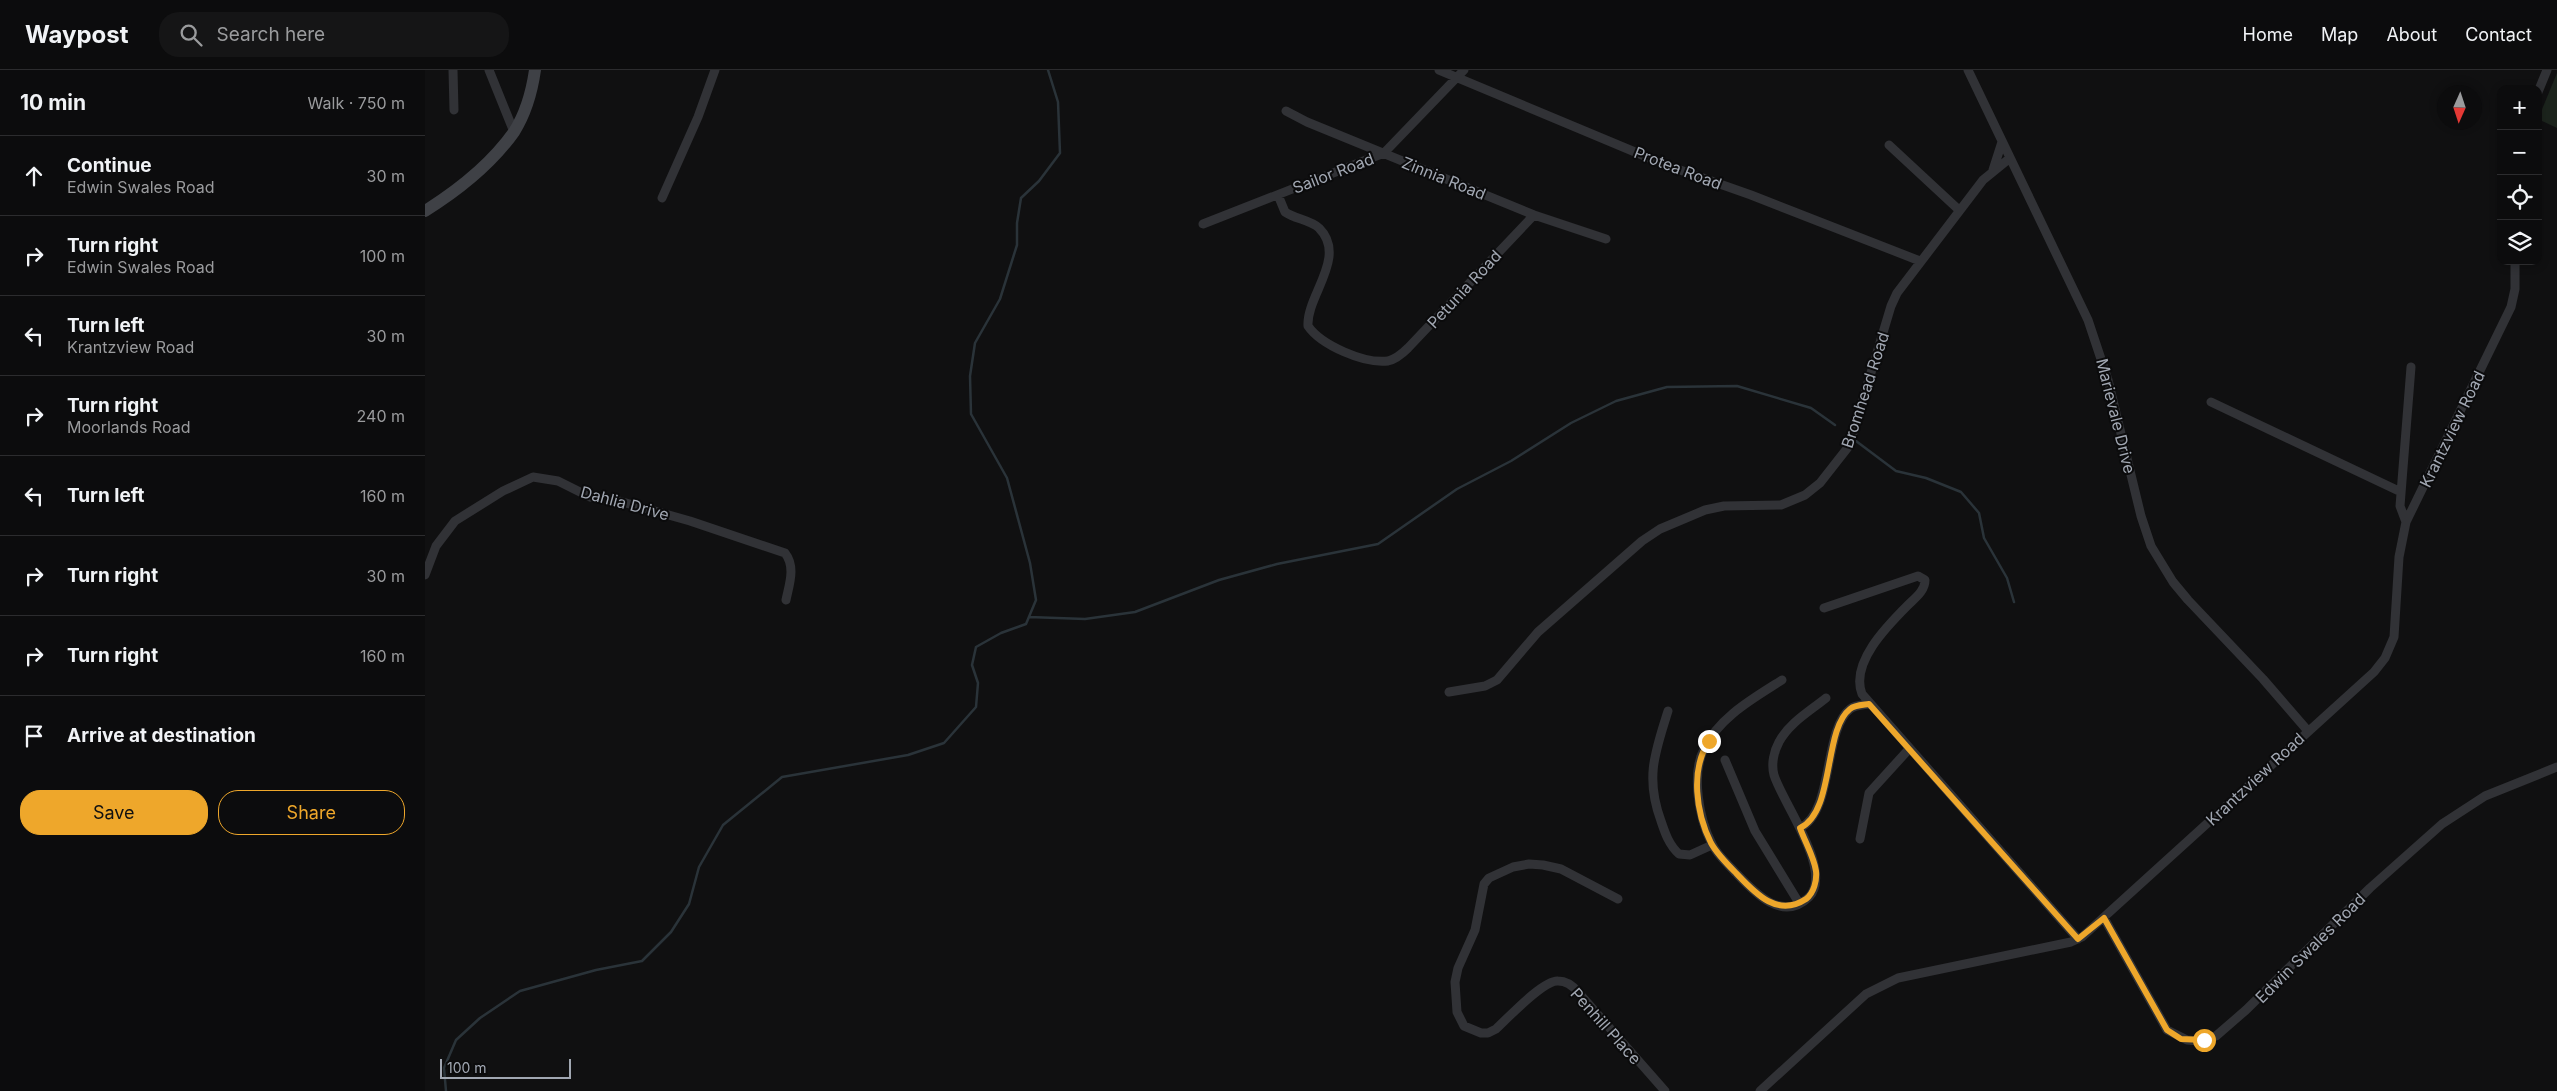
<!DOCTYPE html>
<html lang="en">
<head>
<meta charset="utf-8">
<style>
	:root { --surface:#0c0c0d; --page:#151516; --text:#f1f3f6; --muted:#9a9b9d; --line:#2c2c2e; --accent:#eea72b }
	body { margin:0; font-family:Inter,sans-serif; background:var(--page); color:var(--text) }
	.controls { position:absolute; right:15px; top:15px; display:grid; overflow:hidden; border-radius:10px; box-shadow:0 2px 8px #0003 }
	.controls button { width:45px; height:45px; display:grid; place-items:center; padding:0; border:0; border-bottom:1px solid var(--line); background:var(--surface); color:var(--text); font:25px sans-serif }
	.compass { position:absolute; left:2012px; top:15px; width:45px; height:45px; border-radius:50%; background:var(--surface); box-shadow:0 2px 8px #0003; rotate:183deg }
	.scale { position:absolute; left:15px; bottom:12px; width:131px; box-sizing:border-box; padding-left:5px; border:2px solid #a1a7b2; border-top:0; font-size:14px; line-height:18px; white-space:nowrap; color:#a1a7b2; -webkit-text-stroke:4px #0b0b0c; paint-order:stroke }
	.stop { position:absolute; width:15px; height:15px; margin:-11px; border:4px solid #eea72b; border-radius:50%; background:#fff }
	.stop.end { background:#eea72b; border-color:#fff; box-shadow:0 1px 5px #0008 }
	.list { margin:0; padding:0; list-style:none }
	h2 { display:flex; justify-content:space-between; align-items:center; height:65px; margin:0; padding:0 20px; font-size:21px }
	h2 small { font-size:16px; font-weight:400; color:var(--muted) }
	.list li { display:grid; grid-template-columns:32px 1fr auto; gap:15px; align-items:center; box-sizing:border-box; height:80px; padding:0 20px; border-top:1px solid var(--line) }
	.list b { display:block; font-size:19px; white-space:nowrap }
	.list p { margin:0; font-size:16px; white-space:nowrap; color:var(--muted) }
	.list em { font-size:16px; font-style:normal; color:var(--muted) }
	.actions { display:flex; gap:10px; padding:15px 20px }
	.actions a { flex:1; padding:11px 0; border:1px solid var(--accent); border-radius:20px; text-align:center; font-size:18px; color:var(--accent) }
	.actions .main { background:var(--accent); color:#111 }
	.icon { flex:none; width:28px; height:28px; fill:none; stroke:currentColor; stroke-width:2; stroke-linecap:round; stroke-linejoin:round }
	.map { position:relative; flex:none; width:2132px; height:1021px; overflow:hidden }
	header { display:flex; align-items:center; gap:30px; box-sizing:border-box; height:70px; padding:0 25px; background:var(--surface); border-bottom:1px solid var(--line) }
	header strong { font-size:24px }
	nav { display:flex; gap:28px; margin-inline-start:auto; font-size:18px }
	.search { width:350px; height:45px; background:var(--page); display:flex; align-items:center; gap:12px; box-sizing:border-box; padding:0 18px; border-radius:20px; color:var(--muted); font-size:19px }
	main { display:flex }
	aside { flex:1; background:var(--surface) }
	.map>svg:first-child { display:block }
	.green { fill:#1c241d }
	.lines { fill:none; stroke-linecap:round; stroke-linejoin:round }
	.stream { stroke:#2a3339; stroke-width:2.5 }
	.minor { stroke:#313236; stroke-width:9 }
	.secondary { stroke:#3f4146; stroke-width:12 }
	.route { stroke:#eea72b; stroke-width:6 }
	.labels { text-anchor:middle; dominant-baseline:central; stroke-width:4; stroke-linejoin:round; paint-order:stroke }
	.street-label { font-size:16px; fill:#a1a7b2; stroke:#0b0b0c }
</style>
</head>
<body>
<header>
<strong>Waypost</strong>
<div class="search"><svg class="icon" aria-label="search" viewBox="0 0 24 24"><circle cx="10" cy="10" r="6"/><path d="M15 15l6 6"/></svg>Search here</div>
<nav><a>Home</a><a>Map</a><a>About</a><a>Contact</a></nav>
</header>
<main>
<aside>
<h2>10 min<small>Walk · 750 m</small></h2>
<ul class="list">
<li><svg class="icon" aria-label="ahead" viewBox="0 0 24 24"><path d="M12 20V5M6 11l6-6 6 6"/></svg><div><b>Continue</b><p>Edwin Swales Road</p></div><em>30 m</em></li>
<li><svg class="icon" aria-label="right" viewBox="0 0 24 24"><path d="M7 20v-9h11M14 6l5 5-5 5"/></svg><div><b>Turn right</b><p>Edwin Swales Road</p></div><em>100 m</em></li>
<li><svg class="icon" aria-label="left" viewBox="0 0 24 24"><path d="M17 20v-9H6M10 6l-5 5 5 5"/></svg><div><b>Turn left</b><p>Krantzview Road</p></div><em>30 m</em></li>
<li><svg class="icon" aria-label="right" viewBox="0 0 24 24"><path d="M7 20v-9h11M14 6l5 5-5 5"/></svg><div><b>Turn right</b><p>Moorlands Road</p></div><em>240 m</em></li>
<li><svg class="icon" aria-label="left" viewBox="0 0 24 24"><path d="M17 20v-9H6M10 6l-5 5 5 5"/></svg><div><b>Turn left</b></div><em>160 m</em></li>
<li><svg class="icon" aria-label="right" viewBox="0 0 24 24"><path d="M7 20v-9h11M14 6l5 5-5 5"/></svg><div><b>Turn right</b></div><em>30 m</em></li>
<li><svg class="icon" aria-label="right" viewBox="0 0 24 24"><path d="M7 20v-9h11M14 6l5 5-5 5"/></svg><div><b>Turn right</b></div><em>160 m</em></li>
<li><svg class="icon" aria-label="arrive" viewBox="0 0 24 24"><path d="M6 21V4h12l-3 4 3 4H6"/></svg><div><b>Arrive at destination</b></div></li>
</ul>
<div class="actions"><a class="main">Save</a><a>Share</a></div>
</aside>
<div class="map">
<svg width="2132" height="1021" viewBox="0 0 2132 1021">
	<rect width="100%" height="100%" fill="#101011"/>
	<path class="green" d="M2132 3V58L2113 49Z"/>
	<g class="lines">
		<path class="stream" d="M1431 371 1471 401 1501 408 1536 422 1554 443 1559 468 1582 508 1589 532
			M604 547 660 549 710 542 794 510 852 494 953 474 1032 419 1086 391 1146 353 1191 331 1242 317 1312 316 1386 338 1410 355
			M21 1021 19 998 31 970 55 948 95 921 171 900 217 891 246 862 264 834 274 797 298 755 357 707 483 685 519 673 551 637 553 613 547 595 551 577 576 563 601 554 611 530 605 493 582 408 546 344 545 306 550 273 575 229 592 175V153L596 128 614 111 635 83 633 32 623 0"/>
		<path class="minor" d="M28 0 29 40
			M64 0 89 62
			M1014 0 1241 95 1326 125 1495 191
			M1543 0 1663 250 1683 310 1716 446 1726 476 1748 512 1763 530 1838 609 1883 661
			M2113 22 2122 0
			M861 41 882 52 1109 145 1181 169
			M1464 75 1534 140
			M1568 100 1577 72
			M853 125 860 142C870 149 885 150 894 158 923 187 881 226 883 256 896 275 939 294 963 291 971 289 977 284 983 278L1109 145
			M237 128 273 47 290 0
			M778 154 959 83 1039 0
			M1786 332 1976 422
			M1981 452 1975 436 1986 297
			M0 505 11 476 30 451 78 421 108 407 133 411 165 427 194 431 265 451 360 483C371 497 364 515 361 530
			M1399 538 1493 506 1500 510C1500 521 1490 528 1483 535 1462 556 1425 593 1437 624L1653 869
			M1357 610C1329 628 1294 647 1279 679 1266 704 1274 749 1287 774 1292 785 1303 794 1311 803 1329 822 1357 853 1384 827 1409 801 1357 732 1349 705 1346 694 1349 681 1354 672 1364 653 1385 641 1401 628
			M1024 622 1060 616 1072 610 1113 562 1217 471 1235 459 1280 440 1299 436 1356 435 1380 425 1395 413 1424 376 1466 236 1472 223 1558 110 1585 88
			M1243 641C1230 682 1220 708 1236 751 1240 763 1244 775 1254 784L1265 785 1287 775
			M1300 690 1330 761 1374 833
			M1375 758C1409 742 1398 660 1425 639 1430 635 1438 635 1444 634
			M1435 769 1444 723 1484 679
			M1193 829 1136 799 1118 795 1104 794 1088 797 1064 808 1059 814 1050 860 1033 898 1030 912 1032 942 1039 956 1056 963H1063L1071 959C1083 948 1118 910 1133 911 1142 911 1148 916 1153 922L1240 1021
			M1679 848 1742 960 1762 970 1773 971 1791 966 1821 940 1945 818 2017 754 2060 726 2132 697
			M1335 1021 1441 924 1473 908 1646 872 1657 867 1949 602 1960 588 1969 567 1974 487 1981 452 2086 237 2090 219V191"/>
		<path class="secondary" d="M0 141C32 121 67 93 89 62 101 43 107 21 110 0"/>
	</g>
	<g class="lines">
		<path class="route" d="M1284 671C1265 700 1271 743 1286 773 1292 784 1302 794 1311 803 1330 823 1352 848 1381 829 1389 823 1392 810 1391 801 1389 787 1380 772 1375 758 1410 742 1398 660 1425 639 1430 635 1438 635 1444 634L1653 869 1679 848 1742 960 1756 969 1779 970"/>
	</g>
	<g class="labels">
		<g class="street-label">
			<text transform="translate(1253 98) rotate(21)">Protea Road</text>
			<text transform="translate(908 103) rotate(-21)">Sailor Road</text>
			<text transform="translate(1019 108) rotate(22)">Zinnia Road</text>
			<text transform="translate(1039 219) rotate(-47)">Petunia Road</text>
			<text transform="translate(1440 320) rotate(-72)">Bromhead Road</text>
			<text transform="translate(1691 346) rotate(76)">Marievale Drive</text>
			<text transform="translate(2027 359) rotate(-64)">Krantzview Road</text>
			<text transform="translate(200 433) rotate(15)">Dahlia Drive</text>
			<text transform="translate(1830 709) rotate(-43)">Krantzview Road</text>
			<text transform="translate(1885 878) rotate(-45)">Edwin Swales Road</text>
			<text transform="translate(1181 956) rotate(48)">Penhill Place</text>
		</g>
	</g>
</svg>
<div class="controls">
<button>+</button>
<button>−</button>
<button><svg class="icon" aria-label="locate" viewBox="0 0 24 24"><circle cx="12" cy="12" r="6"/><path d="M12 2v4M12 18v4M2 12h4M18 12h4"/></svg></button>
<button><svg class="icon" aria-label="layers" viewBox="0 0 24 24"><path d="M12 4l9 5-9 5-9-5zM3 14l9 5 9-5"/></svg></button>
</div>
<svg class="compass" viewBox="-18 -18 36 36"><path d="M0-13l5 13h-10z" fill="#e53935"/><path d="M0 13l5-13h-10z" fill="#9a9b9d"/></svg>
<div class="scale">100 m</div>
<div class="stop" style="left:1779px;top:970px"></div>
<div class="stop end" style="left:1284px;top:671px"></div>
</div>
</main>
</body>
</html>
